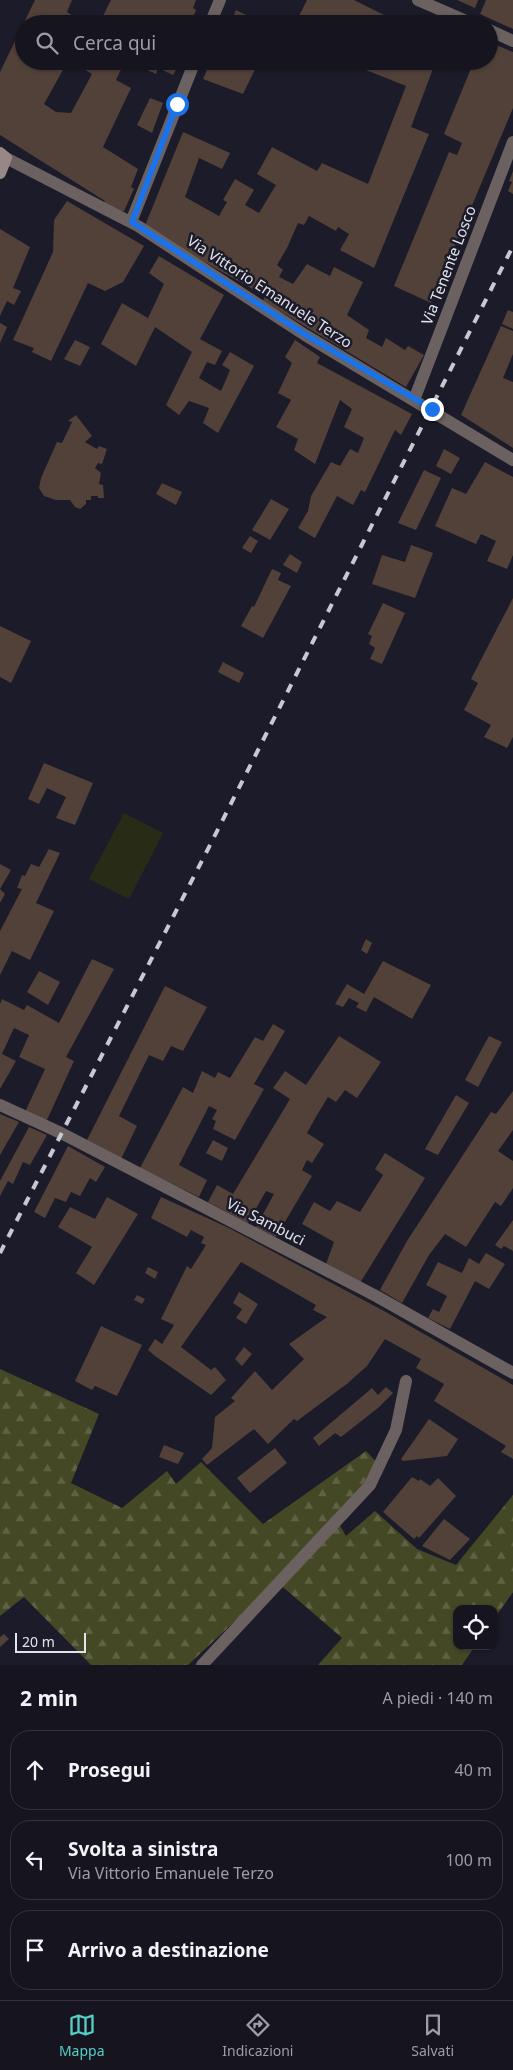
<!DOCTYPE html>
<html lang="it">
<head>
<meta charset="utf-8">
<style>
	:root { --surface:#15141f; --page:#22212c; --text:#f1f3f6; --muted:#9d9ea4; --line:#34333d; --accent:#55cec6 }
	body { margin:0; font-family:"Noto Sans",sans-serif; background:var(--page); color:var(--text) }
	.controls { position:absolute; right:15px; bottom:15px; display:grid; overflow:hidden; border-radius:10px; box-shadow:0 1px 4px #0004 }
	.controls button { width:45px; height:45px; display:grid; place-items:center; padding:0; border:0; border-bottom:1px solid var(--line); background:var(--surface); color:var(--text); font:25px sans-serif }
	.scale { position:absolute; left:15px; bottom:12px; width:71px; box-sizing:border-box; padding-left:5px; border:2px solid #e3e3ed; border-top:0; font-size:14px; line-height:18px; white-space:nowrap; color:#e3e3ed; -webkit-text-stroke:4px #1c1b29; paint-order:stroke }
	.stop { position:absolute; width:15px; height:15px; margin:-11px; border:4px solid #1a73e8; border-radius:50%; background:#fff }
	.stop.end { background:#1a73e8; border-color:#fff; box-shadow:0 1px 5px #0008 }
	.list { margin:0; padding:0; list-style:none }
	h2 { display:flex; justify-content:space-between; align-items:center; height:65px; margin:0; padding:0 20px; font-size:21px }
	h2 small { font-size:16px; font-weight:400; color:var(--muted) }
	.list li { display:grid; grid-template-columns:32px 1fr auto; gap:15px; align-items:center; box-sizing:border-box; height:80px; margin:0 10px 10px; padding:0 10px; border:1px solid var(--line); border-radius:20px }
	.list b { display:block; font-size:19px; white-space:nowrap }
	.list p { margin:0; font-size:16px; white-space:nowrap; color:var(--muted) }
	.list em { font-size:16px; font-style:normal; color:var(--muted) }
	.icon { flex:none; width:28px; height:28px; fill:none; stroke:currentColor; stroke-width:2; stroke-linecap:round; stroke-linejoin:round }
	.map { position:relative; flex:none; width:513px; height:1665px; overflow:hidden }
	.search { position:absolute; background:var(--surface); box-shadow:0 1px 4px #0004; left:15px; right:15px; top:15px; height:55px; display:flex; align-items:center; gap:12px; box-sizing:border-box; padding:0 18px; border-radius:28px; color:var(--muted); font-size:19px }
	.sheet { height:335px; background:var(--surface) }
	nav { display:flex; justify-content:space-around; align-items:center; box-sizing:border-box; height:70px; border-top:1px solid var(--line); background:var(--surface); font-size:14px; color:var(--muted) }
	nav a { display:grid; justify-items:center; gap:2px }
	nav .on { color:var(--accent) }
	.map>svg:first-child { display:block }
	.grass { fill:#282b16 }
	.forest { fill:url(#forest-firs) }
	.building { fill:#514139 }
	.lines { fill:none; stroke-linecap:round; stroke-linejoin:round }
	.street { stroke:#6a6160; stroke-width:12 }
	.secondary { stroke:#978886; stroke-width:12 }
	.rail { stroke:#c8c8d3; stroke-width:4; stroke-dasharray:9 9; stroke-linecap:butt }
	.route { stroke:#1a73e8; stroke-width:6 }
	.labels { text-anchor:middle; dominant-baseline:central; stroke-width:5; stroke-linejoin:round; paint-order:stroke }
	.street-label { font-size:15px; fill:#e3e3ed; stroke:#1c1b29 }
</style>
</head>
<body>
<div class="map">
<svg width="513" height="1665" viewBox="0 0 513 1665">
	<defs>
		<pattern id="forest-firs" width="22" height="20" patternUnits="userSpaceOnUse" patternTransform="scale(1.25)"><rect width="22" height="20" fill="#444825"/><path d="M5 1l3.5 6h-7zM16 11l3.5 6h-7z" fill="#5f6245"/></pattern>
	</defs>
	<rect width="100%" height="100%" fill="#1c1b29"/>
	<path class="grass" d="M124 813 163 833 129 899 89 879Z"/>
	<path class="forest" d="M0 1369 99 1414 71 1483 122 1508 167 1471 176 1484 201 1462 263 1524 366 1451 380 1466 334 1515 346 1536 375 1511 417 1549 456 1565 513 1495V1592L494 1619V1609H457V1646H475L462 1665H318L342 1638 277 1582 188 1665H91L24 1597 0 1616Z"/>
	<path class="building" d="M35 0H72L67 12 81 21 80 24H24V61H68L44 104 56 112 71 113 92 74 79 66 82 61H125L116 80 131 88 103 147 138 169 131 187 134 189 124 211 119 213 104 203 105 201 0 135V72Z
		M111 0H196L193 8 196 10 191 22 187 21 186 24H99Z
		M307 0H354L402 24H295Z
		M457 0H478L475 8Z
		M486 0H513V29L480 14Z
		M236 10 265 24H230Z
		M489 42 513 52V108L431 303 394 286 449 152 457 155 462 143 444 134 474 61H489Z
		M128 61H181L173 75 158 68 156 74Z
		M211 61H259L243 94 203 79Z
		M369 61H436L411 127 429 134 374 268 340 250 349 234 338 227 336 231 309 216 304 225 298 223 287 248 277 265 283 270 279 277 293 284 307 264 330 276 334 267 363 282 347 315 369 330 366 338 382 347 386 338 405 350 408 346 424 355 406 387 263 301 265 296 144 228 183 132 230 153 222 169 199 158 185 197 219 216 227 202 223 200 235 179 254 190 245 205 259 213 276 185 257 174 272 147 317 171 322 163 368 184 406 86 366 70Z
		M150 98 163 103 152 133 137 125Z
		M513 171V194L508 191 512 182 509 181Z
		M67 201 144 246 123 282 105 291 88 283 51 361 32 352 34 348 13 340 53 252 54 220Z
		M0 229 30 247 13 288 21 291 14 305 7 301 0 316Z
		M159 256 224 295 200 339 222 351 215 365 207 362 199 378 221 391 230 370 222 365 230 352 254 366 218 433 203 423 209 408 189 401 179 415 166 405 192 352 155 327 136 366 101 344 122 303 148 318 164 284 149 273Z
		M508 310 513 312V329L502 324Z
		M0 323 7 327 0 343Z
		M501 326 513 331V354L503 378 513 382V448L461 415Z
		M75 340 90 347 80 366 64 359Z
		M295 340 320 357 317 363 412 414 401 435 395 430 365 492 361 490 353 505 337 496 315 538 298 528 308 511 311 496 331 462 340 466 350 449 358 453 364 438 344 427 352 409 340 400 315 464 294 450 298 439 276 427 291 400 278 393 292 363 285 357Z
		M76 415 92 436 85 442 97 449 99 446 107 449 102 464 98 463 95 468 101 473 99 484 103 485 104 498H98V496H91V500H86V504L80 509 75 507 70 500H56L44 496 39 488 41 478 57 442 62 443 72 422 68 421Z
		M444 449 460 458 451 474 436 466Z
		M485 462 513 477V555L507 569 487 561 496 541 481 534 476 544 435 526 452 488 466 494Z
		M424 470 441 478 416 530 398 523Z
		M162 483 182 492 176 505 156 494Z
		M271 499 289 509 270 540 252 530Z
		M250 536 258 541 251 553 242 548Z
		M411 545 433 553 415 598 372 584 382 555 405 562Z
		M290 554 302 562 297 573 283 565Z
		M272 569 281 573 278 580 291 586 263 638 241 626 252 606 254 607Z
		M513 598V737L507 748 484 737 491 725 464 710 478 683 471 679Z
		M383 603 405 613 382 664 370 659 375 648 369 644 372 636 368 634Z
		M0 626 31 641 11 683 0 677Z
		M223 662 244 673 239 683 218 672Z
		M44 763 93 783 75 825 56 818 66 797 47 788 39 804 28 799Z
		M49 849 60 853 36 903 54 911 30 960 12 951 0 975V931L22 889 17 888 22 875 25 876 31 864 39 867Z
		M0 864 11 870 0 889 5 894 0 903Z
		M366 939 372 943 367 954 361 950Z
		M92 959 114 969 66 1057 74 1061 46 1122 25 1112 45 1069 19 1057 29 1035 14 1028 2 1054 16 1061 0 1089V1004L2 999 24 1010 27 1005 59 1023Z
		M383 961 431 985 412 1019 374 997 366 1012 356 1007 359 1003 349 998 343 1007 335 1004 347 984 364 994Z
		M39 971 60 982 48 1005 27 992Z
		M165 986 207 1007 183 1051 171 1046 163 1061 149 1055 119 1116 137 1126 121 1159 86 1142Z
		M273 1024 285 1031 254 1084 264 1089 235 1140 213 1129 216 1121 212 1119 217 1110 209 1106 179 1165 207 1180 199 1197 140 1168 183 1087 193 1093 202 1071 215 1078 218 1072 230 1078 255 1037 263 1041Z
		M339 1036 381 1062 357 1098 345 1090 336 1102 328 1097 317 1115 307 1133 324 1144 312 1163 307 1160 302 1170 312 1176 276 1237 256 1227 274 1194 266 1191 248 1223 208 1202 217 1185 233 1194 290 1099 273 1088 285 1071 306 1085Z
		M489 1036 502 1042 478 1087 465 1080Z
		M513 1091V1130L498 1151 513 1161V1188L501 1206 495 1202 466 1247 445 1234 429 1255 402 1303 380 1290 407 1241 491 1112 496 1114Z
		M456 1095 469 1103 438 1155 425 1149Z
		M0 1114 19 1122 0 1155Z
		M29 1127 47 1135 30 1165 23 1162 13 1184 8 1181 0 1196V1181Z
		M213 1140 228 1148 222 1161 206 1153Z
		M68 1146 105 1167 96 1182 90 1178 80 1196 71 1192 66 1202 55 1198 45 1218 34 1212Z
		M385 1153 425 1178 360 1283 326 1264 334 1242 302 1224 314 1202 330 1211 337 1201 360 1212 383 1175 375 1169Z
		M107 1197 138 1214 94 1285 76 1273 92 1247 58 1227 70 1207 95 1219Z
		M161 1197 229 1228 384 1311 513 1385V1459L501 1452 506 1446 434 1401 444 1384 416 1368 421 1359 385 1339 367 1366 348 1383 297 1421 294 1419 268 1444 254 1429 207 1465 202 1459 212 1448 215 1417 235 1401 231 1398 255 1371 272 1390 304 1359 289 1344 327 1317 313 1310 316 1305 241 1262 181 1347 211 1370 215 1367 226 1380 211 1395 155 1356 148 1350 155 1339 162 1344 174 1325 161 1319 187 1266 191 1269 206 1245 201 1243 204 1237 191 1230 187 1237 151 1218Z
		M513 1220V1251L504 1246 501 1249 495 1245Z
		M486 1253 505 1264 489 1289 475 1281 450 1329 428 1318 433 1309 439 1312 447 1296 426 1285 438 1262 462 1273 469 1258 479 1264Z
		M148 1267 158 1272 155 1279 145 1273Z
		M239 1292 258 1304 246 1324 236 1318 242 1309 233 1303Z
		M137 1295 145 1299 142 1304 134 1300Z
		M101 1326 142 1345 117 1396 95 1386 92 1390 75 1381Z
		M244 1347 252 1354 242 1366 235 1359Z
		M386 1387 393 1393 378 1408 341 1437 335 1433 319 1446 313 1438 372 1388 378 1395Z
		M429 1419 458 1439 447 1456 403 1461 401 1459Z
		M164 1445 184 1453 178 1464 159 1457Z
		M275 1448 287 1463 250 1493 237 1478Z
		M412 1477 419 1481 420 1479 430 1486 438 1478 456 1496 419 1538 417 1536 414 1539 383 1512Z
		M444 1519 470 1539 450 1560 422 1546Z
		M4 1634 9 1639 0 1647V1637Z"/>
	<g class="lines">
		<path class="street" d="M418 0 473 24
			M210 24 220 0
			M489 30 513 41
			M6 158 138 226 305 335 513 460
			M131 222 195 61
			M414 400 513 142
			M0 1105 61 1133 376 1296 513 1373
			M202 1665 370 1485 396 1430 406 1381"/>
		<path class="secondary" d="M0 153 6 158 0 173"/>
		<path class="rail" d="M0 1253 207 851 513 246"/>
	</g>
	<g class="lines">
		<path class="route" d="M177 104 132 222 306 335 432 409"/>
	</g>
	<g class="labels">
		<g class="street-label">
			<text transform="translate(448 265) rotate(-69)">Via Tenente Losco</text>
			<text transform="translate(270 291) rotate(33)">Via Vittorio Emanuele Terzo</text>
			<text transform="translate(266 1221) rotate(27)">Via Sambuci</text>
		</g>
	</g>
</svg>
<div class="controls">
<button><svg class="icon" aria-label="locate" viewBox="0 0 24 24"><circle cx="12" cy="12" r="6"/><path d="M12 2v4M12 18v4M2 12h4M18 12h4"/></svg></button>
</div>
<div class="scale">20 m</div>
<div class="stop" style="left:177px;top:104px"></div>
<div class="stop end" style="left:432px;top:409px"></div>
<div class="search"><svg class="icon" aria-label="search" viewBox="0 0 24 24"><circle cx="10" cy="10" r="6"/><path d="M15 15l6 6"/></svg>Cerca qui</div>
</div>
<section class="sheet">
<h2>2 min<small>A piedi · 140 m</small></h2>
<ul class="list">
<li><svg class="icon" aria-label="ahead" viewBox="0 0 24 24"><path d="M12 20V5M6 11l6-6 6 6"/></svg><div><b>Prosegui</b></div><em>40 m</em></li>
<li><svg class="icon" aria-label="left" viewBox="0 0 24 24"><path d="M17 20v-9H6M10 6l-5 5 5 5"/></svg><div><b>Svolta a sinistra</b><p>Via Vittorio Emanuele Terzo</p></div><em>100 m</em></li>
<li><svg class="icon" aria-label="arrive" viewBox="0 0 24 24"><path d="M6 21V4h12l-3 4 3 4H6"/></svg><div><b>Arrivo a destinazione</b></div></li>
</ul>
</section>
<nav>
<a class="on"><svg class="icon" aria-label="map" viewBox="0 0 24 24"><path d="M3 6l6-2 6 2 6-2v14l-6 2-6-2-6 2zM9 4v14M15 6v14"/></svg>Mappa</a>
<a><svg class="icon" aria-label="directions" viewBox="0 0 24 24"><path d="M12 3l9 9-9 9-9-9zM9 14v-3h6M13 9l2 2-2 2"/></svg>Indicazioni</a>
<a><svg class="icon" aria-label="saved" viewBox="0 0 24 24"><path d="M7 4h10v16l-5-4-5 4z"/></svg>Salvati</a>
</nav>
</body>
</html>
